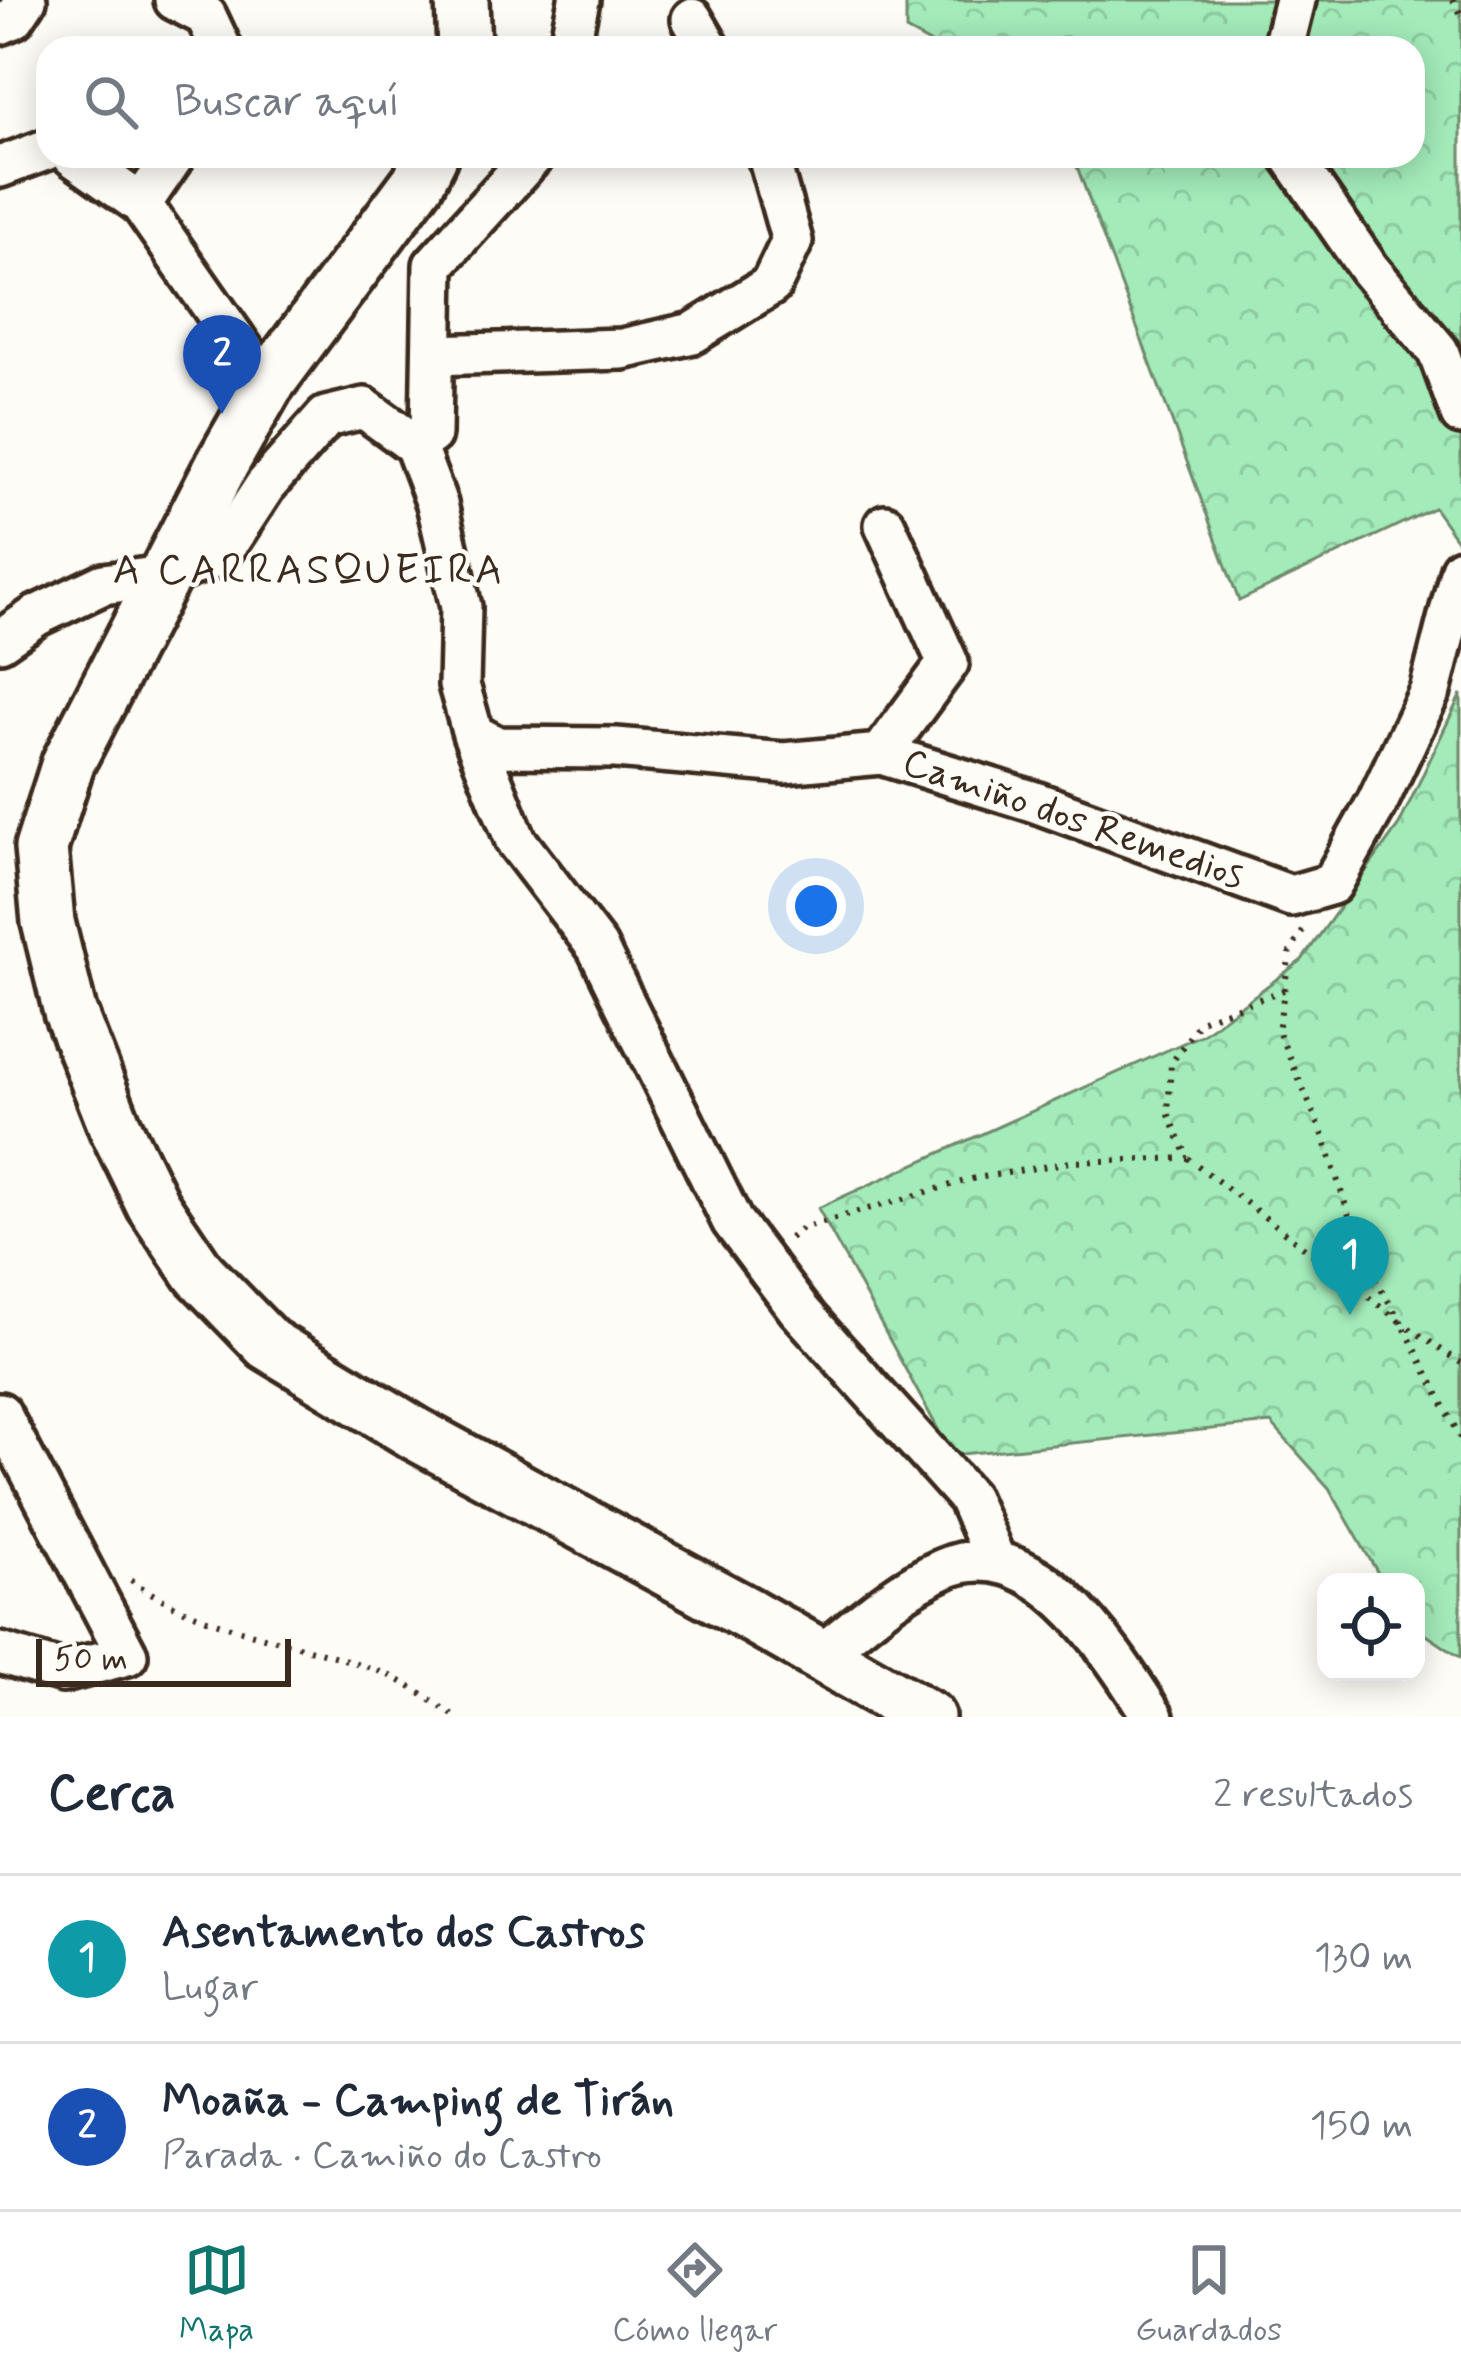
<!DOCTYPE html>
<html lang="es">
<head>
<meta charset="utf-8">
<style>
	:root { --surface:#fff; --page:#f2f2f3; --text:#1f2937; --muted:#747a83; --line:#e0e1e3; --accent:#0f766e }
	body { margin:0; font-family:Mynerve,sans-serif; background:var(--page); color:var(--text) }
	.controls { position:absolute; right:36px; bottom:36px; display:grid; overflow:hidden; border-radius:24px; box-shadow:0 6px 30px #0003 }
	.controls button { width:108px; height:108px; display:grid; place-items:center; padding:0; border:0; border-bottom:3px solid var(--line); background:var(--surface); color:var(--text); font:60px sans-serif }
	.scale { position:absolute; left:36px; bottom:30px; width:255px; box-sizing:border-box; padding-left:12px; border:6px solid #3b2a1e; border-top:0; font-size:33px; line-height:42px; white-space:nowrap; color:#3b2a1e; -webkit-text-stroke:9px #fdfcf7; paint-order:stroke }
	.you { position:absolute; left:816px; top:906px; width:42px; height:42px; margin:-30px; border:9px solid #fff; border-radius:50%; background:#1a73e8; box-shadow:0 0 0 18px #1a73e833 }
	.badge { display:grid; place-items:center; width:78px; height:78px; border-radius:50%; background:var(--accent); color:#fff; font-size:39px; font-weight:700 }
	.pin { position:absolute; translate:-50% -99px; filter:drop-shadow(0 3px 6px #0008) }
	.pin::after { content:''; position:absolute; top:63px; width:42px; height:36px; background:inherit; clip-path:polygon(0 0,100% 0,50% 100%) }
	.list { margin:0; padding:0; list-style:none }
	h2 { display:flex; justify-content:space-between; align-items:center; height:156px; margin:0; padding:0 48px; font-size:51px }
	h2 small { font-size:39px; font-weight:400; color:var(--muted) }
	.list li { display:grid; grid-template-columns:78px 1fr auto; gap:36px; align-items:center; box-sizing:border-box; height:168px; padding:0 48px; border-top:3px solid var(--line) }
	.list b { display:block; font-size:45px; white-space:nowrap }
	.list p { margin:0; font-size:39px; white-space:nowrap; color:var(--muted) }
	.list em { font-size:39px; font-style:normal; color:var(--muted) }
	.icon { flex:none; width:66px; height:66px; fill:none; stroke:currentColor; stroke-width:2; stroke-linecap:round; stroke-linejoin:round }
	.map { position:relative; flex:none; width:1461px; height:1717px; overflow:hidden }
	.search { position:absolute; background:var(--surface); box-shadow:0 6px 30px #0003; left:36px; right:36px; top:36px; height:132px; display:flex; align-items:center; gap:30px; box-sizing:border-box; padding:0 42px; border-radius:36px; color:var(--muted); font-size:45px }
	.sheet { height:492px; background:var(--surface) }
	nav { display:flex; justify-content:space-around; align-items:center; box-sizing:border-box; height:168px; border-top:3px solid var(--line); background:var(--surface); font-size:33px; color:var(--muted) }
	nav a { display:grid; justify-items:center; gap:6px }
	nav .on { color:var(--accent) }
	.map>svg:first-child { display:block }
	.forest { fill:url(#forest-crowns); stroke:#6f8a6c; stroke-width:3 }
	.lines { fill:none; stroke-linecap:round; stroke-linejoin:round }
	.minor-casing { stroke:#3b2a1e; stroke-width:48 }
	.major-casing { stroke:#3b2a1e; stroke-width:60 }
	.path { stroke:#3b2a1e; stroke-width:6; stroke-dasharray:3 9; stroke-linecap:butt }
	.minor { stroke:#fdfcf7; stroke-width:39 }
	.major { stroke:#fdfcf7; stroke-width:51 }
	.labels { text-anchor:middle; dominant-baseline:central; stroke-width:9; stroke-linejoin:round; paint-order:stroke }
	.street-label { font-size:39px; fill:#3b2a1e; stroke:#fdfcf7 }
	.neighbourhood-label { font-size:42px; letter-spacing:3px; fill:#3b2a1e; stroke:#fdfcf7 }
</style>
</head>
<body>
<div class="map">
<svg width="1461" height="1717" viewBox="0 0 1461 1717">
	<defs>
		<pattern id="forest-crowns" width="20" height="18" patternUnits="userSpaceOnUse" patternTransform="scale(3)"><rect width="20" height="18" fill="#a3ebb9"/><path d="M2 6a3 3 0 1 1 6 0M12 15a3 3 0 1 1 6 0" fill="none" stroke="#8dca9f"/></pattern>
	</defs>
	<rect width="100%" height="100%" fill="#fdfcf7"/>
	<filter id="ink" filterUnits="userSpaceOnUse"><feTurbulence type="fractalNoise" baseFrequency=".00833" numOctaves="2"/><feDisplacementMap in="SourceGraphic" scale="24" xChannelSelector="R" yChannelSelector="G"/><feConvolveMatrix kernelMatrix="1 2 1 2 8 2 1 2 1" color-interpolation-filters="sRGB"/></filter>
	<g filter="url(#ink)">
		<path class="forest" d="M906 0H1461V546L1434 508 1239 601 1073 156H1413V48H939L906 30Z
			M1461 694V1658L1416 1628V1582H1383L1329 1488 1271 1423 952 1455 818 1208 1203 1034 1302 960 1399 825Z"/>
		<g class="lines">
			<defs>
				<path id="minor" d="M175 0 206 16 221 48
					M692 19 709 48
					M0 24 14 18 26 0
					M569 48 579 0
					M1283 48 1295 0
					M73 156 141 204 267 385
					M1291 156 1369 269 1438 351 1461 414
					M0 167 48 149
					M141 204 174 156
					M433 355 622 349 693 333 771 285 792 241 768 156
					M415 445 431 434 434 265 533 156
					M0 641 36 616 103 584 163 576 220 555 265 486 326 417 364 408 415 445 437 504 461 607 459 685 473 734 516 841 597 947 732 1221 799 1310 968 1498 995 1560
					M473 734 497 747 616 748 784 763 881 754 1035 802 1291 896 1332 884 1377 803 1430 691 1461 569
					M881 754 948 663 885 525
					M0 1413 127 1655 63 1672 0 1653
					M821 1655C860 1624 898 1589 943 1569 1036 1528 1112 1653 1153 1717"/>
				<path id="major" d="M462 0 464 48
					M431 156 418 182 267 385 222 464 68 763 41 848 48 922 70 1012 115 1127 153 1205 199 1273 268 1344 416 1434 750 1615 928 1717"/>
			</defs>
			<use href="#minor" class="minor-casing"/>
			<use href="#major" class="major-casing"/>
			<path class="path" d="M1452 0 1461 14
				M1303 931 1290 952 1278 1031 1323 1135 1364 1262 1402 1323 1461 1363
				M1284 990 1200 1021 1171 1064 1168 1113 1188 1158 1402 1323 1461 1439
				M790 1238 802 1228 972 1179 1070 1162 1188 1158
				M131 1580C204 1632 293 1639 376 1670 404 1680 431 1701 456 1717"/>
			<use href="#minor" class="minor"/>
			<use href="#major" class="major"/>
		</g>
	</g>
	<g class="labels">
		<g class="street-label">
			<text transform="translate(1073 820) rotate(19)">Camiño dos Remedios</text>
		</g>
		<g class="neighbourhood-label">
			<text x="309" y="571">A CARRASQUEIRA</text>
		</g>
	</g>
</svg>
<div class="controls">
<button><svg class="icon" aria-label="locate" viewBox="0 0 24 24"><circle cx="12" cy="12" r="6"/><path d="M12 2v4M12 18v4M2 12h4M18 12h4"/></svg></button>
</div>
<div class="scale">50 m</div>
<div class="you"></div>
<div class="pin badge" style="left:1350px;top:1315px;background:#0f9aa8">1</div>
<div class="pin badge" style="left:222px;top:414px;background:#1a4fb4">2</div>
<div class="search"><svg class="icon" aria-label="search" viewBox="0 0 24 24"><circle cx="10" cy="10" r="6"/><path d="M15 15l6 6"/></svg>Buscar aquí</div>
</div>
<section class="sheet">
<h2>Cerca<small>2 resultados</small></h2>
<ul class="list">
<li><span class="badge" style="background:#0f9aa8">1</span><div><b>Asentamento dos Castros</b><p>Lugar</p></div><em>130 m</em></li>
<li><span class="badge" style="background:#1a4fb4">2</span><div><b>Moaña - Camping de Tirán</b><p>Parada · Camiño do Castro</p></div><em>150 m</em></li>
</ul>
</section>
<nav>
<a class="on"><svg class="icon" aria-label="map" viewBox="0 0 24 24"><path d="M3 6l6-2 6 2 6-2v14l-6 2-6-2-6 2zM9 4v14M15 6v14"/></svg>Mapa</a>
<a><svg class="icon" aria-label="directions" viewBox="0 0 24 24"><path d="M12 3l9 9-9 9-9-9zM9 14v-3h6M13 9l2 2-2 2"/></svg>Cómo llegar</a>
<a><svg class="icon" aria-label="saved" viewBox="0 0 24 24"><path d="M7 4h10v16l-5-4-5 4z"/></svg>Guardados</a>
</nav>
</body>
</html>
